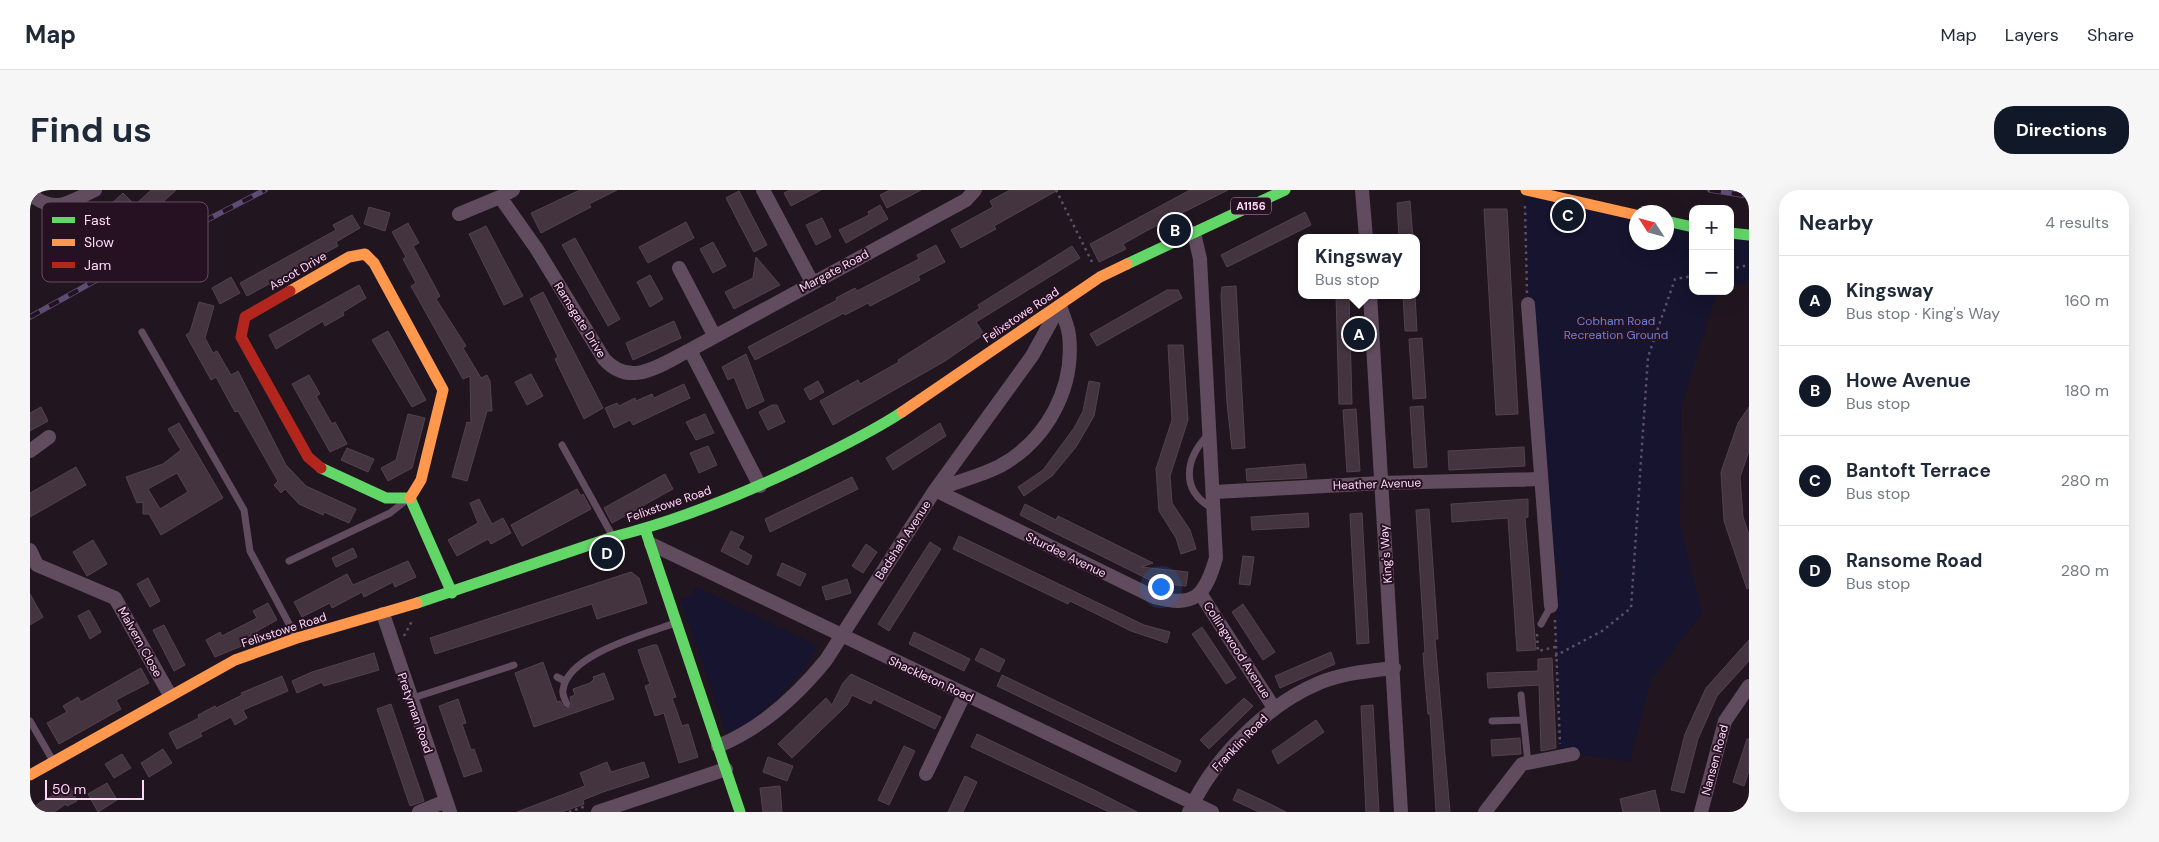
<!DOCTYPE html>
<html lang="en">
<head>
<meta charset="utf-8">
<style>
	:root { --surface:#fff; --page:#f6f6f7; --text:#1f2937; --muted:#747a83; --line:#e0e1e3; --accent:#111827 }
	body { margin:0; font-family:"DM Sans",sans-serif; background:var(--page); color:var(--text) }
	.controls { position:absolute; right:15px; top:15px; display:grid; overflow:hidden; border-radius:10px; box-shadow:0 5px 20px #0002 }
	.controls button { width:45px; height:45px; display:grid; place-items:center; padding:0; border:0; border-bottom:1px solid var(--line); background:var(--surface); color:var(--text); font:25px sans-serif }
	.compass { position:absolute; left:1599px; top:15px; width:45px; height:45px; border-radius:50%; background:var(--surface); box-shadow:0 5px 20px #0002; rotate:306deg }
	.scale { position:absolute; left:15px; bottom:12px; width:99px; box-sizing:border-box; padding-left:5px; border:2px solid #fdd8f7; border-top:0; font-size:14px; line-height:18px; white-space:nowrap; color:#fdd8f7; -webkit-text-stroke:4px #261122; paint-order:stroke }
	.you { position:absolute; left:1130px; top:396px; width:18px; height:18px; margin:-12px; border:4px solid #fff; border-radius:50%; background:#1a73e8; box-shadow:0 0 0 8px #1a73e833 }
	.badge { display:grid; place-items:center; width:32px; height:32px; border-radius:50%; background:var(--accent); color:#fff; font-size:16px; font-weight:700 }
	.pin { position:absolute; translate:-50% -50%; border:2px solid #fff; box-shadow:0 1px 5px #0006 }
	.popup { position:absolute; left:1268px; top:44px; width:122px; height:65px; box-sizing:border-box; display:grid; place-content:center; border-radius:10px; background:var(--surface); filter:drop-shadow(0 1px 4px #0005); font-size:16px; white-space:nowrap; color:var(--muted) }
	.popup b { font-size:19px; color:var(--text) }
	.popup::after { content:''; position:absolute; left:50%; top:100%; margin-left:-10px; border:10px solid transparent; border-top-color:var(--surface) }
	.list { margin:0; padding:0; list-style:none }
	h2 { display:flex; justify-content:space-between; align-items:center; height:65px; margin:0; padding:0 20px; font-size:21px }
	h2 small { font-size:16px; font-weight:400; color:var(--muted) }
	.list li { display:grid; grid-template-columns:32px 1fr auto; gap:15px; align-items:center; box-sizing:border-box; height:90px; padding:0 20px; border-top:1px solid var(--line) }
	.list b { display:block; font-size:19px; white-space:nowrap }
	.list p { margin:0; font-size:16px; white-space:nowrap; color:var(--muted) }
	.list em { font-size:16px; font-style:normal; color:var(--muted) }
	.map { position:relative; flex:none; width:1719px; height:622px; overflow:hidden; border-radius:20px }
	header { display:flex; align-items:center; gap:30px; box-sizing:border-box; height:70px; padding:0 25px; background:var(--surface); border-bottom:1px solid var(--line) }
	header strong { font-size:24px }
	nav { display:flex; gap:28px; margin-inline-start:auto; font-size:18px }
	.intro { display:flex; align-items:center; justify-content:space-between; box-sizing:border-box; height:120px; padding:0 30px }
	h1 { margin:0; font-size:35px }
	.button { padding:12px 22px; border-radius:20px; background:var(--accent); color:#fff; font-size:18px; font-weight:700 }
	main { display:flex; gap:30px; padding:0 30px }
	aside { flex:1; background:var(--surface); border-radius:20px; box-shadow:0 5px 20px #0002 }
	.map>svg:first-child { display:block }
	.green { fill:#16142e }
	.building { fill:#43343f; stroke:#544150; fill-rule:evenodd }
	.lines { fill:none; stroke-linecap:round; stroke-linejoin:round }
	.path { stroke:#5c4f69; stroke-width:2.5; stroke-dasharray:2.5 4; stroke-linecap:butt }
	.lane { stroke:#614c5f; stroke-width:7 }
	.street { stroke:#614c5f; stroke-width:14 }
	.fast { stroke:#63d668; stroke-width:11 }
	.slow { stroke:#ff974d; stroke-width:11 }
	.jam { stroke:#b3261e; stroke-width:11 }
	.rail-casing { stroke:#5d4c73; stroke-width:5.5 }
	.rail { stroke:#261122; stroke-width:4; stroke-dasharray:11; stroke-linecap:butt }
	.labels { text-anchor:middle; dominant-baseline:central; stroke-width:4; stroke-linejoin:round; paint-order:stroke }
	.shield { fill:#261122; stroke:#bc9cb7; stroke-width:1 }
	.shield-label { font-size:11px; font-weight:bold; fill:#fdd8f7 }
	.street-label { font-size:12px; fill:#fdd8f7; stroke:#261122 }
	.park-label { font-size:12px; fill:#6880d9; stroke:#261122 }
	.key { fill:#261122; stroke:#664d62; stroke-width:1 }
	.key-label { font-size:14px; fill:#fdd8f7 }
</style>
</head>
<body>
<header>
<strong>Map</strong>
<nav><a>Map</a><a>Layers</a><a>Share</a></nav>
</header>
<div class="intro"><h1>Find us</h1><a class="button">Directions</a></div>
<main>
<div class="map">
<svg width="1719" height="622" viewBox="0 0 1719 622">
	<rect width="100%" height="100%" fill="#21161f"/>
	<path class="green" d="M1494 0 1606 25V52H1636L1637 31 1663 37V101H1687L1651 218 1650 335 1672 423 1621 490 1600 572 1529 561 1526 426 1529 379 1521 365 1498 114Z
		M1700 43 1719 45V91L1700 97Z
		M665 396 788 456C767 495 735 522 698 547L650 410 662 406Z"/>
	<path class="building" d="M121 0H146L116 28 105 15Z
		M550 0H587L559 14 561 17 511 43 501 23Z
		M760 0H791L761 16 754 3Z
		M860 0H891L857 18 850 5Z
		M980 0H1028L964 36 966 39 931 58 921 40 963 17 960 11Z
		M1160 0H1198L1118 40 1093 54 1096 59 1069 72 1060 54Z
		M709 1 737 55 724 62 696 8Z
		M93 3 105 15 53 62 42 49Z
		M1380 11 1383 48H1369L1367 13Z
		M850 15 858 29 816 53 809 40 839 25 838 22Z
		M339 17 360 23 355 41 334 34Z
		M1454 19H1477L1488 224 1466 225Z
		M1275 22 1281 35 1197 77 1191 65Z
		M322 25 330 38 306 52 308 56 217 106 210 93 306 40 303 35Z
		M792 28 801 47 786 55 776 35Z
		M656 32 664 48 618 73 609 57Z
		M378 33 389 53 383 56 410 106 406 109 436 156 433 158 451 188 457 185 460 191 462 221H457L437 291 422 287 437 232 441 233 440 186 433 189 381 96 386 93 373 69 376 67 362 42Z
		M456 36 493 106 474 115 439 44Z
		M545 48 590 129 578 136 532 55Z
		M683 52 696 76 683 83 670 59Z
		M906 55 915 72 888 86 890 90 840 116 838 113 815 125 814 123 725 170 718 157 807 110 806 108 825 98 827 101 889 69 887 65Z
		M1042 56 1050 68 946 132 954 144 915 171 803 235 790 211 828 190 830 194 869 172 868 170 950 118 948 115Z
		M726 67 750 95 704 119 695 102 723 88Z
		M620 85 633 109 620 117 607 92Z
		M201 87 210 103 190 114 182 98Z
		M329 95 336 108 313 122 314 125 295 136 293 131 246 159 239 145Z
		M1206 96 1215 258 1202 259 1197 213 1191 106 1192 97Z
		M1137 100H1148L1152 108 1067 156 1060 144Z
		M513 102 573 218 554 229 525 169 528 167 500 109Z
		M1306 105H1319L1322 214H1309Z
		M1373 105H1385L1387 141H1375Z
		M169 112 184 116 175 148 183 163 187 161 201 185 208 181 256 275 276 296 326 319 319 333 294 322 293 325 269 314 255 299 251 303 244 295 248 291 208 221 205 222 186 187 181 190 156 145 160 142Z
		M644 131 651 148 603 170 596 153Z
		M358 141 396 210 382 217 342 150Z
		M1392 148 1396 208 1383 209 1379 149Z
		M1138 155H1153L1158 230 1140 286 1142 313 1160 340 1166 359 1151 364 1146 348 1129 321 1126 279 1142 230Z
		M716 164 734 211 717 219 704 187 698 190 692 177Z
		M501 184 513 206 497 215 485 192Z
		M279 185 290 204 286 206 302 234 305 232 317 254 300 262 262 194Z
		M788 191 794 202 780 210 774 199Z
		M1059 191 1070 193 1064 226 1046 257 1022 286 994 306 988 297 1013 280 1044 238 1053 221Z
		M654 194 660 208 603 235 600 230 584 238 575 218 587 213 589 216 605 208 606 211 622 204 624 208Z
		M742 215H747L755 232 738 240 729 222Z
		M1393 216 1397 277 1384 278 1380 217Z
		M11 217 18 231 0 241V223Z
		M1719 217V261L1710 287 1713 327 1719 345V398L1717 399 1694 331 1691 282 1708 233Z
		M1326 219 1330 281 1317 282 1313 220Z
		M378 224 395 228 382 278 358 291 351 278 366 270Z
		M675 224 684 243 666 250 656 232Z
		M149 233 193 308 131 345 119 324H113V312L107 313 96 287 133 274 151 260 138 239ZM147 283 158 302 130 319 118 299Z
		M910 233 916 246 863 280 856 268Z
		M678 256 687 275 669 283 660 263Z
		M1494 257 1495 276 1419 280 1418 261Z
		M317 258 344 269 338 282 311 270Z
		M1275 274 1277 288 1217 291 1216 279Z
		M46 277 56 295 0 327V303Z
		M635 284 643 299 582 333 574 318Z
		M822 287 828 299 740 342 735 329Z
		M547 299 551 306 553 304 561 319 492 356 481 335Z
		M449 309 462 334 473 328 481 343 461 354 458 349 427 366 418 350 448 333 440 313Z
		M1498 309V327L1495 328 1506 460 1487 461 1478 328 1422 332 1421 314Z
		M995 314 1026 330 1028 326 1123 373 1111 377 1158 382 1156 396 1126 393 1021 341 990 325Z
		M1399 319 1408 449H1405L1420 622H1406L1400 524H1398L1394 478 1393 463H1395L1386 320Z
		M1278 323 1279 337 1222 340 1221 327Z
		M1332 323 1339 453 1327 454 1320 324Z
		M701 341 714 347 708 358 722 366 718 375 691 361Z
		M929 346 1114 435 1140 442 1137 453 1101 441 1040 411 1038 414 923 359Z
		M63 350 77 374 57 386 43 362Z
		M900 352 911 359 859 441 848 434Z
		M836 354 847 362 833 383 822 376Z
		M323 358 327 367 306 377 302 368Z
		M1213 366 1224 367 1220 395 1209 394Z
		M378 371 386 387 365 397 363 392 334 407 332 402 302 418 300 413 272 427 264 412 317 384 323 395Z
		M752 373 776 384 770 396 747 385Z
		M601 382 609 388 617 413 567 429 562 414 405 464 400 448Z
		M118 388 130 411 120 417 107 394Z
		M817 389 821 403 796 410 792 397Z
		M0 404 13 427 0 435Z
		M238 413 247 430 227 441 231 448 185 467 176 450 190 442 192 446 227 428 223 421Z
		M1213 414 1245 462 1233 470 1202 422Z
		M59 420 71 442 60 449 48 426Z
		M134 435 155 475 144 481 123 440Z
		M1172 437 1206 488 1196 494 1162 444Z
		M884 442 940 469 934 481 879 454Z
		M1719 450V471L1687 506 1668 549 1654 603 1641 600 1655 544 1676 498Z
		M623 455H627L646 507 642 508 652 536 658 534 668 567 649 573 634 523 625 526 615 496 620 494 608 460Z
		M951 458 975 470 969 482 945 470Z
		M1301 462 1305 474 1250 498 1245 486Z
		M344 463 349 480 294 496 292 492 267 503 262 491 282 482Z
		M1522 468 1526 558 1511 561 1509 495 1458 498 1457 483 1508 481V469Z
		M513 472 527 512 530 511 535 519 542 516 540 507 545 505 543 499 560 493 564 489 563 487 574 483 584 509 504 537 485 483Z
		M111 478 119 493 86 510 91 519 29 554 17 533 37 522 33 516 48 507 51 512Z
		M821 484 911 527 905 539 843 509 841 514 822 505 817 515 762 568 748 554 796 508 802 515 813 493Z
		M972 485 1151 571 1146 582 967 496Z
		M252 486 258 501 213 520 217 528 205 535 201 527 170 543 172 546 147 559 139 543 169 528 168 525 185 516 186 518 212 505 211 503Z
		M1214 508 1223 516 1179 559 1170 550Z
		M428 509 436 533 432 534 441 560 444 559 452 581 434 587 409 516Z
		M361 514 394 611 380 616 347 519Z
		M1343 515 1349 622H1336L1331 516Z
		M1286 530 1294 542 1248 574 1242 561Z
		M947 544 1064 600 1107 622H1079L941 557Z
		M1490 548 1491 564 1462 566 1461 550Z
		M1717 549H1719V581L1714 596 1703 592Z
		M874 556 885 561 859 615 848 610Z
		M133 559 142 573 119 587 111 573Z
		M92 564 101 578 84 588 75 574Z
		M738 567 763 576 757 591 733 582Z
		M577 572 581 582 614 572 619 587 573 602 553 610 554 614 532 622H487L555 596 550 583Z
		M935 586 947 592 933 622H918Z
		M77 593 87 610 68 622 58 604Z
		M40 596 47 611 37 616 36 614 24 622H0L9 613Z
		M750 596 752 622H733L730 598Z
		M1208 599 1236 612 1256 622H1229L1203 610Z
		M1625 600 1630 622H1593L1590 609Z"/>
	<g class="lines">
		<path class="path" d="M1026 0 1062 72
			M1495 16 1497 103
			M1700 79 1719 75
			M1525 430 1530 554
			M1507 444 1508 461 1525 457
			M374 446 382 431
			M1525 466 1572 441 1601 418 1618 167 1645 89 1663 86
			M539 622 556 616"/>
		<path class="lane" d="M112 142 214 320 220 361 265 445
			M1179 244C1155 268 1149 301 1184 319
			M532 255 582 345
			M259 371 360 323 374 312
			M1511 434 1521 416
			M527 487 535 491
			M1491 505 1498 573
			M380 509 484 475
			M537 514C535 510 532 505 533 500 537 464 616 444 645 433
			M0 531 22 569
			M1462 531 1493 530"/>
		<path class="street" d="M483 0 470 7 506 58 574 169C601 199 631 174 660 160L730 296
			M733 0 782 92
			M1332 0 1336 48
			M0 4C26 25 39 12 65 0
			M429 24 470 7
			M649 78 684 145
			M1340 105 1371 622
			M1498 114 1521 416
			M660 160 936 10 945 0
			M0 261 19 247
			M905 300 1124 407C1165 418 1175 406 1186 368L1170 69 1164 43
			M905 300C926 292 950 286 970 276 1017 250 1045 198 1039 145 1038 136 1033 125 1030 116
			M1184 302 1351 293 1511 289
			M621 354 1182 622
			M0 360 7 375 85 408 140 505
			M1170 403 1244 518
			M353 424 420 622
			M688 556C732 538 766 507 796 470L905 300 1002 166 1028 119
			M896 584 934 505
			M389 622 416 611
			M568 622 696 579
			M1159 622C1182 570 1236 515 1289 493 1313 483 1339 481 1364 478
			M1455 622 1492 574 1543 564
			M1671 622 1695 531 1719 496"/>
		<path class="fast" d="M1636 31 1663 37
			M1700 43 1719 45
			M1097 74 1255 0
			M291 278 356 308H380L422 403
			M615 339 710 622
			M387 413 583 347C650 330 716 303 778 273 810 257 842 242 872 222"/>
		<path class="slow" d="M1496 0 1606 25
			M260 101 319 67 335 64 344 73 413 200 391 290 380 308
			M872 222 1070 87 1097 74
			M0 585 205 470 267 448 387 413"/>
		<path class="jam" d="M260 101 215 127 211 147 278 267 291 278"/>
		<defs>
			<path id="rail" d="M1680 0 1719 6
				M0 127 138 50 235 0"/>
		</defs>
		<use href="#rail" class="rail-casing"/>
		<use href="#rail" class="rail"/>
	</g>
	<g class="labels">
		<rect class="shield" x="1201" y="7.5" width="40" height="17" rx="4"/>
		<g class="shield-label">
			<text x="1221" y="16">A1156</text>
		</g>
		<g class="street-label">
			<text transform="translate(268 81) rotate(-30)">Ascot Drive</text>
			<text transform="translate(804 81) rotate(-28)">Margate Road</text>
			<text transform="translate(991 125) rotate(-34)">Felixstowe Road</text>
			<text transform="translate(550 130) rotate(58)">Ramsgate Drive</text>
			<text transform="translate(1347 294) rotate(-2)">Heather Avenue</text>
			<text transform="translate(639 314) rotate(-19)">Felixstowe Road</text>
			<text transform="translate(873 350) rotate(-57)">Badshah Avenue</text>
			<text transform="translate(1356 364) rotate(-94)">King's Way</text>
			<text transform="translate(1036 365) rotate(26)">Sturdee Avenue</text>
			<text transform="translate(254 440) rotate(-18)">Felixstowe Road</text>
			<text transform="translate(110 452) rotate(61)">Malvern Close</text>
			<text transform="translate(1207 460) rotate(57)">Collingwood Avenue</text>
			<text transform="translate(901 489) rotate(25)">Shackleton Road</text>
			<text transform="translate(385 523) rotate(71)">Pretyman Road</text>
			<text transform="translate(1210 553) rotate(-46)">Franklin Road</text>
			<text transform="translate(1685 570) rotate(-75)">Nansen Road</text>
		</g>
		<g class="park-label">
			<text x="1586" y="131">Cobham Road<tspan x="1586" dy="14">Recreation Ground</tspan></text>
		</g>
	</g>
	<rect x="12" y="12" width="166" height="80" rx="8" class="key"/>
	<rect x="22" y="27" width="23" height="6" fill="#63d668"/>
	<rect x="22" y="49" width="23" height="7" fill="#ff974d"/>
	<rect x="22" y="72" width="23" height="6" fill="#b3261e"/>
	<g class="key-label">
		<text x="54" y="35">Fast</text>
		<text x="54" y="57">Slow</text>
		<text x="54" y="80">Jam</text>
	</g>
</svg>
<div class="controls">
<button>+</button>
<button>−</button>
</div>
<svg class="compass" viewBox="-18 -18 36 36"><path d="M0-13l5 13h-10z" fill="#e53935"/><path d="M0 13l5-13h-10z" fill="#747a83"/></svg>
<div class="scale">50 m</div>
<div class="you"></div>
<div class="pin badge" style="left:1329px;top:144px">A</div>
<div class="popup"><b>Kingsway</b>Bus stop</div>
<div class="pin badge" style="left:1145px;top:40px">B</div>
<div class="pin badge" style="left:1538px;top:25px">C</div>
<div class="pin badge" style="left:577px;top:363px">D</div>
</div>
<aside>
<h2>Nearby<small>4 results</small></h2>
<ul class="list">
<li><span class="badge">A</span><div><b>Kingsway</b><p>Bus stop · King's Way</p></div><em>160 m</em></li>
<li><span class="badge">B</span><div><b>Howe Avenue</b><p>Bus stop</p></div><em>180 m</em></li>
<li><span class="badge">C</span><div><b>Bantoft Terrace</b><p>Bus stop</p></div><em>280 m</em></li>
<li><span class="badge">D</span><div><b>Ransome Road</b><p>Bus stop</p></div><em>280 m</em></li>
</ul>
</aside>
</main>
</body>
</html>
